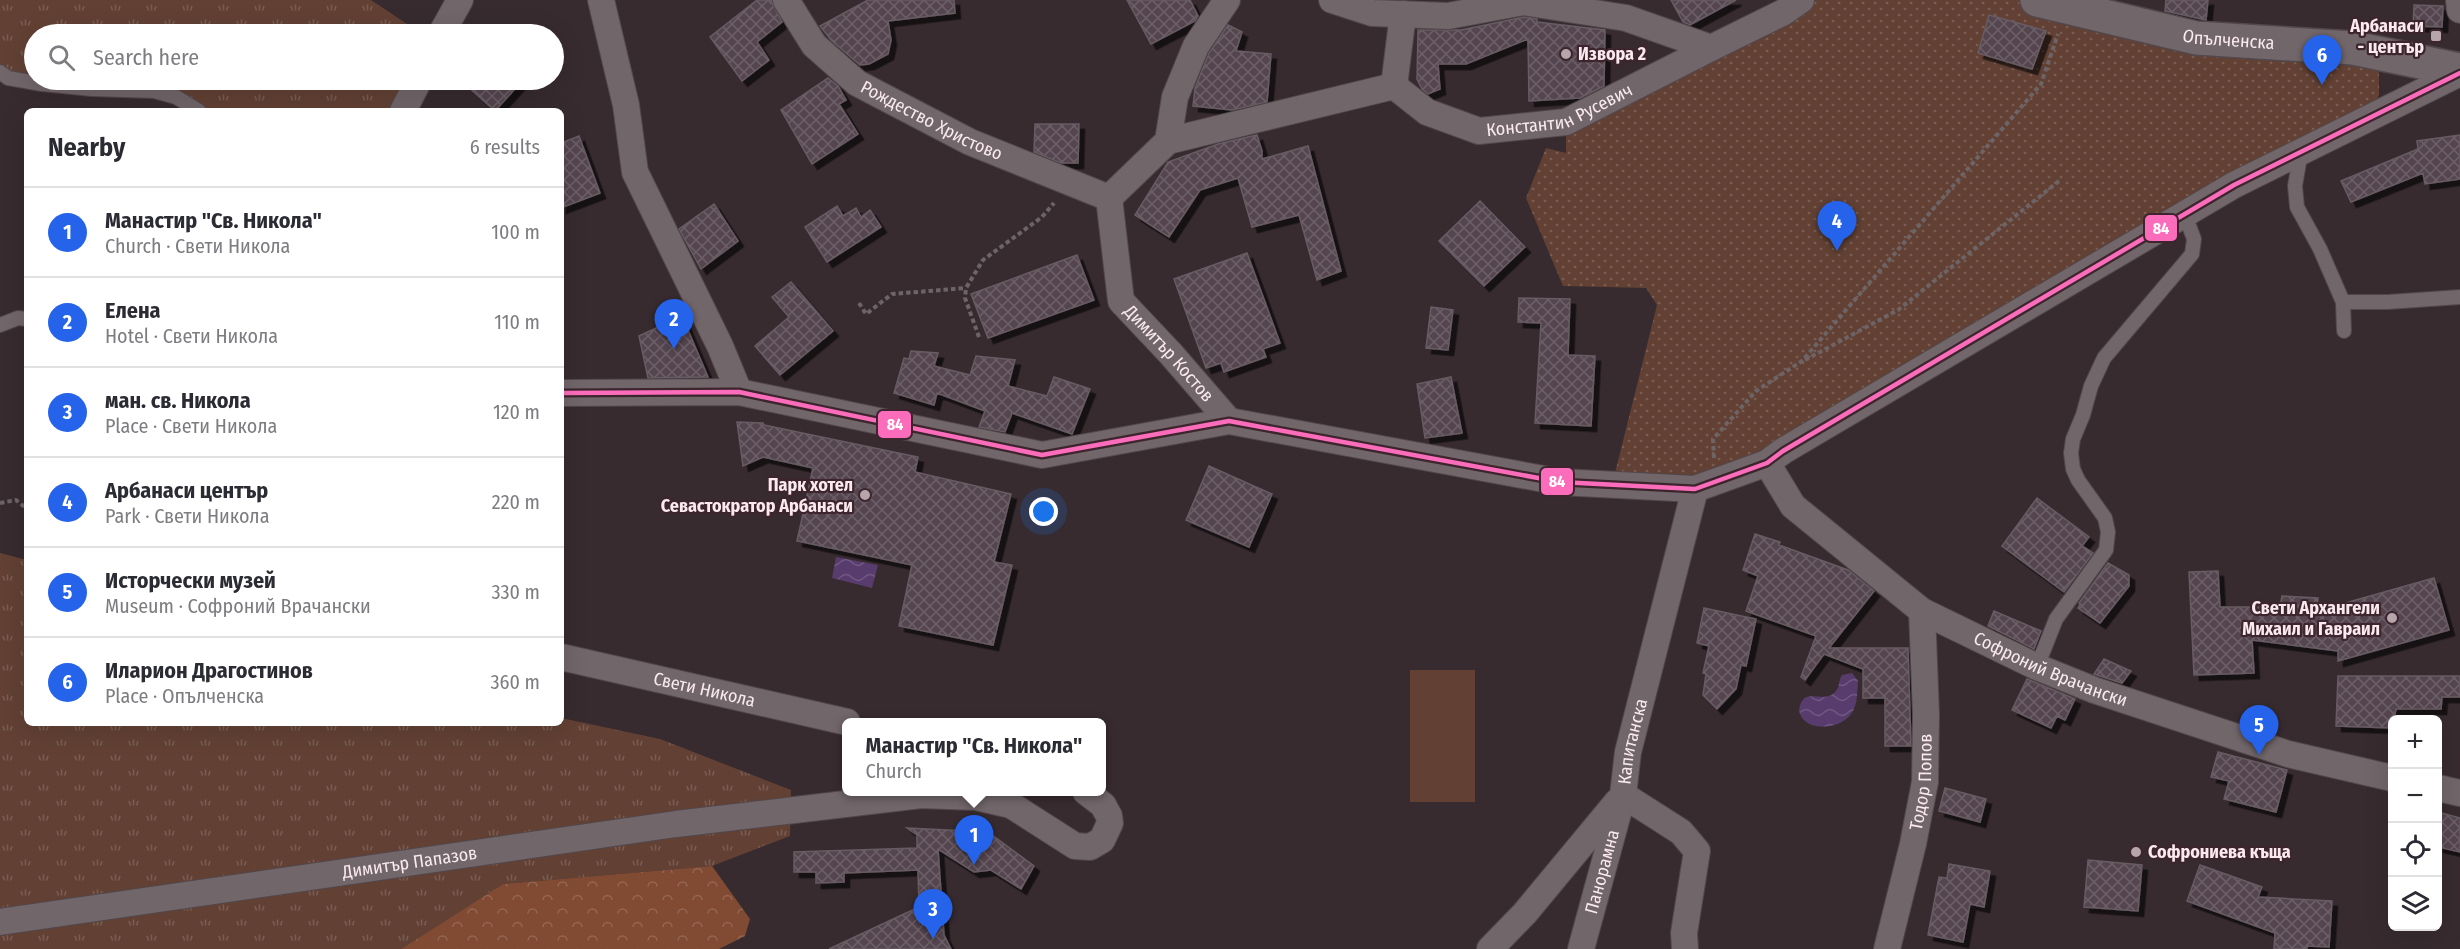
<!DOCTYPE html>
<html lang="en">
<head>
<meta charset="utf-8">
<style>
	:root { --surface:#fff; --page:#f2f2f3; --text:#2b2b33; --muted:#7c7c81; --line:#e1e1e2; --accent:#2563eb }
	body { margin:0; font-family:"Fira Sans Condensed",sans-serif; background:var(--page); color:var(--text) }
	.controls { position:absolute; right:18px; bottom:18px; display:grid; overflow:hidden; border-radius:9px; box-shadow:0 6px 24px #0002 }
	.controls button { width:54px; height:54px; display:grid; place-items:center; padding:0; border:0; border-bottom:2px solid var(--line); background:var(--surface); color:var(--text); font:30px sans-serif }
	.you { position:absolute; left:1044px; top:512px; width:21px; height:21px; margin:-15px; border:4px solid #fff; border-radius:50%; background:#1a73e8; box-shadow:0 0 0 9px #1a73e833 }
	.badge { display:grid; place-items:center; width:39px; height:39px; border-radius:50%; background:var(--accent); color:#fff; font-size:20px; font-weight:700 }
	.pin { position:absolute; translate:-50% -50px; filter:drop-shadow(0 2px 3px #0008) }
	.pin::after { content:''; position:absolute; top:32px; width:21px; height:18px; background:inherit; clip-path:polygon(0 0,100% 0,50% 100%) }
	.popup { position:absolute; left:842px; top:718px; width:264px; height:78px; box-sizing:border-box; display:grid; place-content:center; border-radius:9px; background:var(--surface); filter:drop-shadow(0 2px 4px #0005); font-size:20px; white-space:nowrap; color:var(--muted) }
	.popup b { font-size:22px; color:var(--text) }
	.popup::after { content:''; position:absolute; left:50%; top:100%; margin-left:-12px; border:12px solid transparent; border-top-color:var(--surface) }
	.list { margin:0; padding:0; list-style:none }
	h2 { display:flex; justify-content:space-between; align-items:center; height:78px; margin:0; padding:0 24px; font-size:26px }
	h2 small { font-size:20px; font-weight:400; color:var(--muted) }
	.list li { display:grid; grid-template-columns:39px 1fr auto; gap:18px; align-items:center; box-sizing:border-box; height:90px; padding:0 24px; border-top:2px solid var(--line) }
	.list b { display:block; font-size:22px; white-space:nowrap }
	.list p { margin:0; font-size:20px; white-space:nowrap; color:var(--muted) }
	.list em { font-size:20px; font-style:normal; color:var(--muted) }
	.icon { flex:none; width:33px; height:33px; fill:none; stroke:currentColor; stroke-width:2; stroke-linecap:round; stroke-linejoin:round }
	.map { position:relative; flex:none; width:2460px; height:949px; overflow:hidden }
	.search { position:absolute; background:var(--surface); box-shadow:0 6px 24px #0002; left:24px; top:24px; width:540px; height:66px; display:flex; align-items:center; gap:15px; box-sizing:border-box; padding:0 21px; border-radius:33px; color:var(--muted); font-size:22px }
	.panel { position:absolute; background:var(--surface); box-shadow:0 6px 24px #0002; left:24px; top:108px; width:540px; height:618px; border-radius:9px }
	.map>svg:first-child { display:block }
	.grass { fill:url(#grass-tufts) }
	.forest { fill:url(#forest-crowns) }
	.park { fill:url(#park-dots) }
	.garden { fill:#624134 }
	.water { fill:url(#water-waves) }
	.building { fill:url(#building-cross-hatch); stroke:#675c62; stroke-width:1.5; filter:url(#shadow) }
	.lines { fill:none; stroke-linecap:round; stroke-linejoin:round }
	.service-casing { stroke:#52474b; stroke-width:16 }
	.minor-casing { stroke:#52474b; stroke-width:28 }
	.tertiary-casing { stroke:#52474b; stroke-width:36 }
	.path { stroke:#6d6467; stroke-width:4; stroke-dasharray:4.5 3; stroke-linecap:butt }
	.service { stroke:#71666a; stroke-width:14 }
	.minor { stroke:#71666a; stroke-width:26 }
	.tertiary { stroke:#71666a; stroke-width:33 }
	.bus-1-casing { stroke:#3d252e; stroke-width:9 }
	.bus-1 { stroke:#fb6dba; stroke-width:4.5 }
	.poi-dot { fill:#b6a6ab; stroke:#3d252e; stroke-width:2 }
	.labels { text-anchor:middle; dominant-baseline:central; stroke-width:4.5; stroke-linejoin:round; paint-order:stroke }
	.poi-label { font-size:18px; font-weight:bold; fill:#fae9ee; stroke:#3d252e; text-anchor:end }
	.street-label { font-size:18px; fill:#fae9ee; stroke:#3d252e }
	.line-badge { stroke:#3d252e; stroke-width:2 }
	.badge-label { font-size:16px; text-anchor:middle; font-weight:bold; fill:#fff }
</style>
</head>
<body>
<div class="map">
<svg width="2460" height="949" viewBox="0 0 2460 949">
	<defs>
		<pattern id="grass-tufts" width="24" height="20" patternUnits="userSpaceOnUse" patternTransform="scale(1.5)"><rect width="24" height="20" fill="#624134"/><path d="M3 7l-1-3M5 7V3M7 7l1-3M15 17l-1-3M17 17v-4M19 17l1-3" fill="none" stroke="#795c52"/></pattern>
		<pattern id="forest-crowns" width="20" height="18" patternUnits="userSpaceOnUse" patternTransform="scale(1.5)"><rect width="20" height="18" fill="#814b33"/><path d="M2 6a3 3 0 1 1 6 0M12 15a3 3 0 1 1 6 0" fill="none" stroke="#946551"/></pattern>
		<pattern id="park-dots" width="8" height="8" patternUnits="userSpaceOnUse" patternTransform="scale(1.5)"><rect width="8" height="8" fill="#624134"/><path d="M2 2h.1M6 6h.1" fill="none" stroke="#795c52" stroke-width="1.8" stroke-linecap="round"/></pattern>
		<pattern id="water-waves" width="16" height="10" patternUnits="userSpaceOnUse" patternTransform="scale(1.5)"><rect width="16" height="10" fill="#583c6d"/><path d="M0 5q4-4 8 0t8 0" fill="none" stroke="#715882"/></pattern>
		<pattern id="building-cross-hatch" width="8" height="8" patternUnits="userSpaceOnUse" patternTransform="scale(1.5)"><rect width="8" height="8" fill="#54454f"/><path d="M0 0l8 8M0 8l8-8" fill="none" stroke="#6e6069"/></pattern>
		<filter id="shadow"><feDropShadow dx="5.5" dy="5.5" stdDeviation="0" flood-color="#0009"/></filter>
	</defs>
	<rect width="100%" height="100%" fill="#372b2f"/>
	<path class="grass" d="M0 0H371L422 34H34V80H419L403 111H199L176 97 154 91 92 89 8 78 0 72Z
		M0 553 27 560V723H561V718L660 739 791 790 790 836 712 866 503 884 401 949H0Z"/>
	<path class="forest" d="M712 866 750 919 745 936 719 949H401L503 884Z"/>
	<path class="park" d="M1801 0H2037L2379 68V95L2370 117 1695 489 1612 485 1657 305 1646 288 1563 286 1526 198 1546 148 1566 153V122Z"/>
	<path class="garden" d="M1410 670H1475V802H1410Z"/>
	<path class="water" d="M836 557 878 565 872 588 832 578Z
		M1852 673 1858 681C1857 692 1858 705 1851 714 1840 730 1804 733 1799 711 1802 685 1822 704 1834 693 1840 689 1838 681 1842 675Z"/>
	<path class="building" d="M757 0H771L782 22 757 42 769 60 742 81 710 37Z
		M868 0H954L955 13 888 21 891 40 888 54 869 64 860 65 832 41 820 26Z
		M1127 0H1190L1198 16 1195 21 1151 44Z
		M1671 0H1736L1690 25 1683 22Z
		M2166 0H2208L2206 20 2165 11Z
		M2414 5 2443 6 2442 27 2413 26Z
		M1989 15 2046 31 2032 69 1978 53Z
		M1524 17 1537 19V22L1605 30 1604 86 1580 98 1529 101 1528 39 1466 64H1438L1440 89 1428 94 1422 89 1417 79 1418 30H1461Z
		M1228 25 1242 32 1236 51 1271 54 1267 102 1232 110 1193 106 1195 88 1209 53Z
		M828 78 838 86 846 100 839 104 858 134 812 164 781 110Z
		M460 80H523L495 111Z
		M1035 124H1079L1078 163H1061L1034 152Z
		M1257 135 1262 151V159L1308 146 1341 271 1317 280 1299 215 1252 227 1238 178 1200 190 1169 237 1135 215 1168 162 1218 144Z
		M2460 135V179L2425 184 2423 173 2351 202 2341 181 2418 149 2417 141Z
		M579 136 600 193 561 208V143Z
		M1480 201 1525 247 1484 286 1439 241Z
		M714 204 738 241 701 269 679 229Z
		M837 206 843 216 856 208 861 217 870 210 881 227 827 262 805 227Z
		M1247 253 1280 343 1263 349 1266 357 1224 372 1221 363 1206 368 1174 279Z
		M1077 255 1094 300 988 338 971 294Z
		M791 282 833 331 780 375 755 346 789 317 772 297Z
		M1519 298 1570 299 1568 355 1595 356 1591 426 1535 423 1541 323 1518 322Z
		M1431 307 1453 310 1448 350 1426 348Z
		M682 316 708 377 648 378 639 336Z
		M911 351 938 353 934 366 970 375 976 356 1015 360 1008 386 1047 396 1054 377 1090 389 1072 434 1012 413 1005 432 979 427 985 411 937 393 934 405 894 393 904 358 909 359Z
		M1451 377 1462 433 1425 438 1417 384Z
		M737 422 763 423 764 425 918 457 915 472 1011 494 994 562 1012 565 993 645 899 626 912 565 797 541 813 468 763 457 743 466Z
		M1209 466 1272 494 1249 547 1186 520Z
		M2037 498 2089 537 2082 546 2093 553 2064 592 2002 546Z
		M1755 534 1780 542 1779 545 1848 570 1874 591 1829 648H1908L1911 746H1885V698H1863V669L1824 654 1805 680 1801 677 1816 636 1746 611 1758 576 1743 570Z
		M2108 563 2129 575V586L2100 623 2078 608 2080 605 2079 603Z
		M2218 571 2220 607H2280L2282 596 2318 598 2317 611 2434 578 2449 630 2338 661V651L2252 640 2254 673 2194 675 2189 572Z
		M1704 608 1756 619 1746 666 1741 665 1736 689 1717 709 1703 695 1706 674 1703 673 1709 646 1697 643Z
		M1994 611 2041 631 2034 649 1988 626Z
		M2104 659 2131 671 2122 683 2094 674Z
		M2338 676H2460V697H2442L2441 709H2396L2392 728 2336 726Z
		M2027 679 2075 699 2065 720 2057 716 2051 728 2012 710Z
		M2218 752 2287 770 2276 812 2224 799 2229 781 2211 777Z
		M1945 788 1986 799 1980 822 1939 811Z
		M2438 812 2460 818V852L2438 847Z
		M907 828 988 832 1034 866 1021 889 991 870 974 872 938 849 944 935 951 949H829L919 907 918 870 844 873V882L816 883V872H794V852L917 848V835Z
		M2088 860 2142 865 2138 911 2084 907Z
		M1949 864 1990 871 1984 907 1970 904 1963 942 1928 935 1939 877 1947 878Z
		M2200 865 2262 887 2258 897 2332 901 2329 947 2307 946V949H2274L2275 933 2187 901Z"/>
	<g class="lines">
		<defs>
			<path id="service" d="M0 72 8 78 42 84 92 89 154 91 176 97 199 111
				M2301 151 2295 186 2297 207 2320 249 2343 302 2344 331
				M2343 302H2388L2460 297
				M0 325 18 318 27 319
				M2037 667 2056 619 2106 550 2108 532 2105 518 2078 480 2073 469 2071 453 2073 439 2083 415 2091 386 2104 358 2192 254 2194 239 2185 215"/>
			<g id="minor">
				<path d="M601 0 626 105 635 172 720 346 739 392"/>
				<path id="s1" d="M786 0 814 45 857 83 970 142 1109 198"/>
				<path id="s2" d="M1227 0 1196 46 1175 97 1168 141 1109 198 1121 301 1171 354 1229 421"/>
				<path d="M1332 0 1372 13 1448 16 1524 2 1626 18 1711 48"/>
				<path d="M2459 0 2460 10"/>
				<path d="M441 34 460 0"/>
				<path d="M1394 86 1403 14"/>
				<path d="M403 111 419 80"/>
				<path id="s3" d="M1168 141 1394 86 1427 112 1479 131 1566 122 1711 48 1784 12 1801 0"/>
				<path d="M561 393 739 392 1042 455 1229 421 1560 482 1695 489 1767 463 1783 451 2234 185 2460 73"/>
				<path id="s4" d="M1767 463 1793 506 1922 611 2037 667 2094 690 2288 754 2392 778"/>
				<path id="s5" d="M561 657 847 722"/>
				<path d="M2438 788 2460 793"/>
				<path d="M1623 795 1681 832 1697 851 1684 933 1685 949"/>
				<path id="s6" d="M0 922 676 824 921 795 976 797 1011 805 1075 846 1090 847 1102 840 1110 823 1109 816 1103 805 1086 792"/>
				<path d="M1490 949 1525 913 1617 802"/>
				<path id="s7" d="M1581 949 1623 795 1628 752 1695 489"/>
				<path id="s8" d="M1887 949 1913 844 1925 782 1926 715 1922 611"/>
			</g>
			<g id="tertiary">
				<path id="s9" d="M2037 0 2196 38 2353 48 2460 70"/>
			</g>
		</defs>
		<use href="#service" class="service-casing"/>
		<use href="#minor" class="minor-casing"/>
		<use href="#tertiary" class="tertiary-casing"/>
		<path class="path" d="M859 303 866 314 892 294 966 288
			M979 337 965 298 966 288 983 260 1042 217 1054 203
			M1805 360 1898 310 2059 181
			M1714 458 1713 439 1756 391 1802 361 2041 84 2058 34
			M0 503 16 500 27 509"/>
		<use href="#service" class="service"/>
		<use href="#minor" class="minor"/>
		<use href="#tertiary" class="tertiary"/>
		<defs>
			<path id="bus-1" d="M561 393 739 392 1042 455 1229 421 1560 482 1695 489 1767 463 1783 451 2234 185 2460 73"/>
		</defs>
		<use href="#bus-1" class="bus-1-casing"/>
		<use href="#bus-1" class="bus-1"/>
	</g>
	<g class="poi-dot">
		<rect x="2430" y="30" width="12" height="12" rx="3"/>
		<circle cx="1566" cy="54" r="6"/>
		<circle cx="865" cy="495" r="6"/>
		<circle cx="2392" cy="618" r="6"/>
		<circle cx="2136" cy="852" r="6"/>
	</g>
	<g class="labels">
		<g class="poi-label">
			<text x="2424" y="26">Арбанаси<tspan x="2424" dy="21">- център</tspan></text>
			<text x="1578" y="54" text-anchor="start">Извора 2</text>
			<text x="853" y="485">Парк хотел<tspan x="853" dy="21">Севастократор Арбанаси</tspan></text>
			<text x="2380" y="608">Свети Архангели<tspan x="2380" dy="21">Михаил и Гавраил</tspan></text>
			<text x="2148" y="852" text-anchor="start">Софрониева къща</text>
		</g>
		<g class="street-label">
			<text stroke="none"><textPath href="#s9" startOffset="196">Опълченска</textPath></text>
			<text stroke="none"><textPath href="#s3" startOffset="414">Константин Русевич</textPath></text>
			<text stroke="none"><textPath href="#s1" startOffset="194">Рождество Христово</textPath></text>
			<text stroke="none"><textPath href="#s2" startOffset="412">Димитър Костов</textPath></text>
			<text stroke="none"><textPath href="#s4" startOffset="358">Софроний Врачански</textPath></text>
			<text stroke="none"><textPath href="#s5" startOffset="147">Свети Никола</textPath></text>
			<text stroke="none"><textPath href="#s7" startOffset="214">Капитанска</textPath></text>
			<text stroke="none"><textPath href="#s8" startOffset="171">Тодор Попов</textPath></text>
			<text stroke="none"><textPath href="#s6" startOffset="414">Димитър Папазов</textPath></text>
			<text stroke="none"><textPath href="#s7" startOffset="80">Панорамна</textPath></text>
		</g>
	</g>
	<g class="line-badge">
		<rect x="2144" y="214" width="34" height="28" rx="6" fill="#fb6dba"/>
		<rect x="877" y="410" width="35" height="29" rx="6" fill="#fb6dba"/>
		<rect x="1540" y="467" width="34" height="29" rx="6" fill="#fb6dba"/>
	</g>
	<g class="badge-label">
		<text x="2161" y="234">84</text>
		<text x="895" y="430">84</text>
		<text x="1557" y="487">84</text>
	</g>
</svg>
<div class="controls">
<button>+</button>
<button>−</button>
<button><svg class="icon" aria-label="locate" viewBox="0 0 24 24"><circle cx="12" cy="12" r="6"/><path d="M12 2v4M12 18v4M2 12h4M18 12h4"/></svg></button>
<button><svg class="icon" aria-label="layers" viewBox="0 0 24 24"><path d="M12 4l9 5-9 5-9-5zM3 14l9 5 9-5"/></svg></button>
</div>
<div class="you"></div>
<div class="pin badge" style="left:974px;top:865px">1</div>
<div class="popup"><b>Манастир &quot;Св. Никола&quot;</b>Church</div>
<div class="pin badge" style="left:674px;top:349px">2</div>
<div class="pin badge" style="left:933px;top:939px">3</div>
<div class="pin badge" style="left:1837px;top:251px">4</div>
<div class="pin badge" style="left:2259px;top:755px">5</div>
<div class="pin badge" style="left:2322px;top:85px">6</div>
<div class="search"><svg class="icon" aria-label="search" viewBox="0 0 24 24"><circle cx="10" cy="10" r="6"/><path d="M15 15l6 6"/></svg>Search here</div>
<section class="panel">
<h2>Nearby<small>6 results</small></h2>
<ul class="list">
<li><span class="badge">1</span><div><b>Манастир &quot;Св. Никола&quot;</b><p>Church · Свети Никола</p></div><em>100 m</em></li>
<li><span class="badge">2</span><div><b>Елена</b><p>Hotel · Свети Никола</p></div><em>110 m</em></li>
<li><span class="badge">3</span><div><b>ман. св. Никола</b><p>Place · Свети Никола</p></div><em>120 m</em></li>
<li><span class="badge">4</span><div><b>Арбанаси център</b><p>Park · Свети Никола</p></div><em>220 m</em></li>
<li><span class="badge">5</span><div><b>Исторчески музей</b><p>Museum · Софроний Врачански</p></div><em>330 m</em></li>
<li><span class="badge">6</span><div><b>Иларион Драгостинов</b><p>Place · Опълченска</p></div><em>360 m</em></li>
</ul>
</section>
</div>
</body>
</html>
